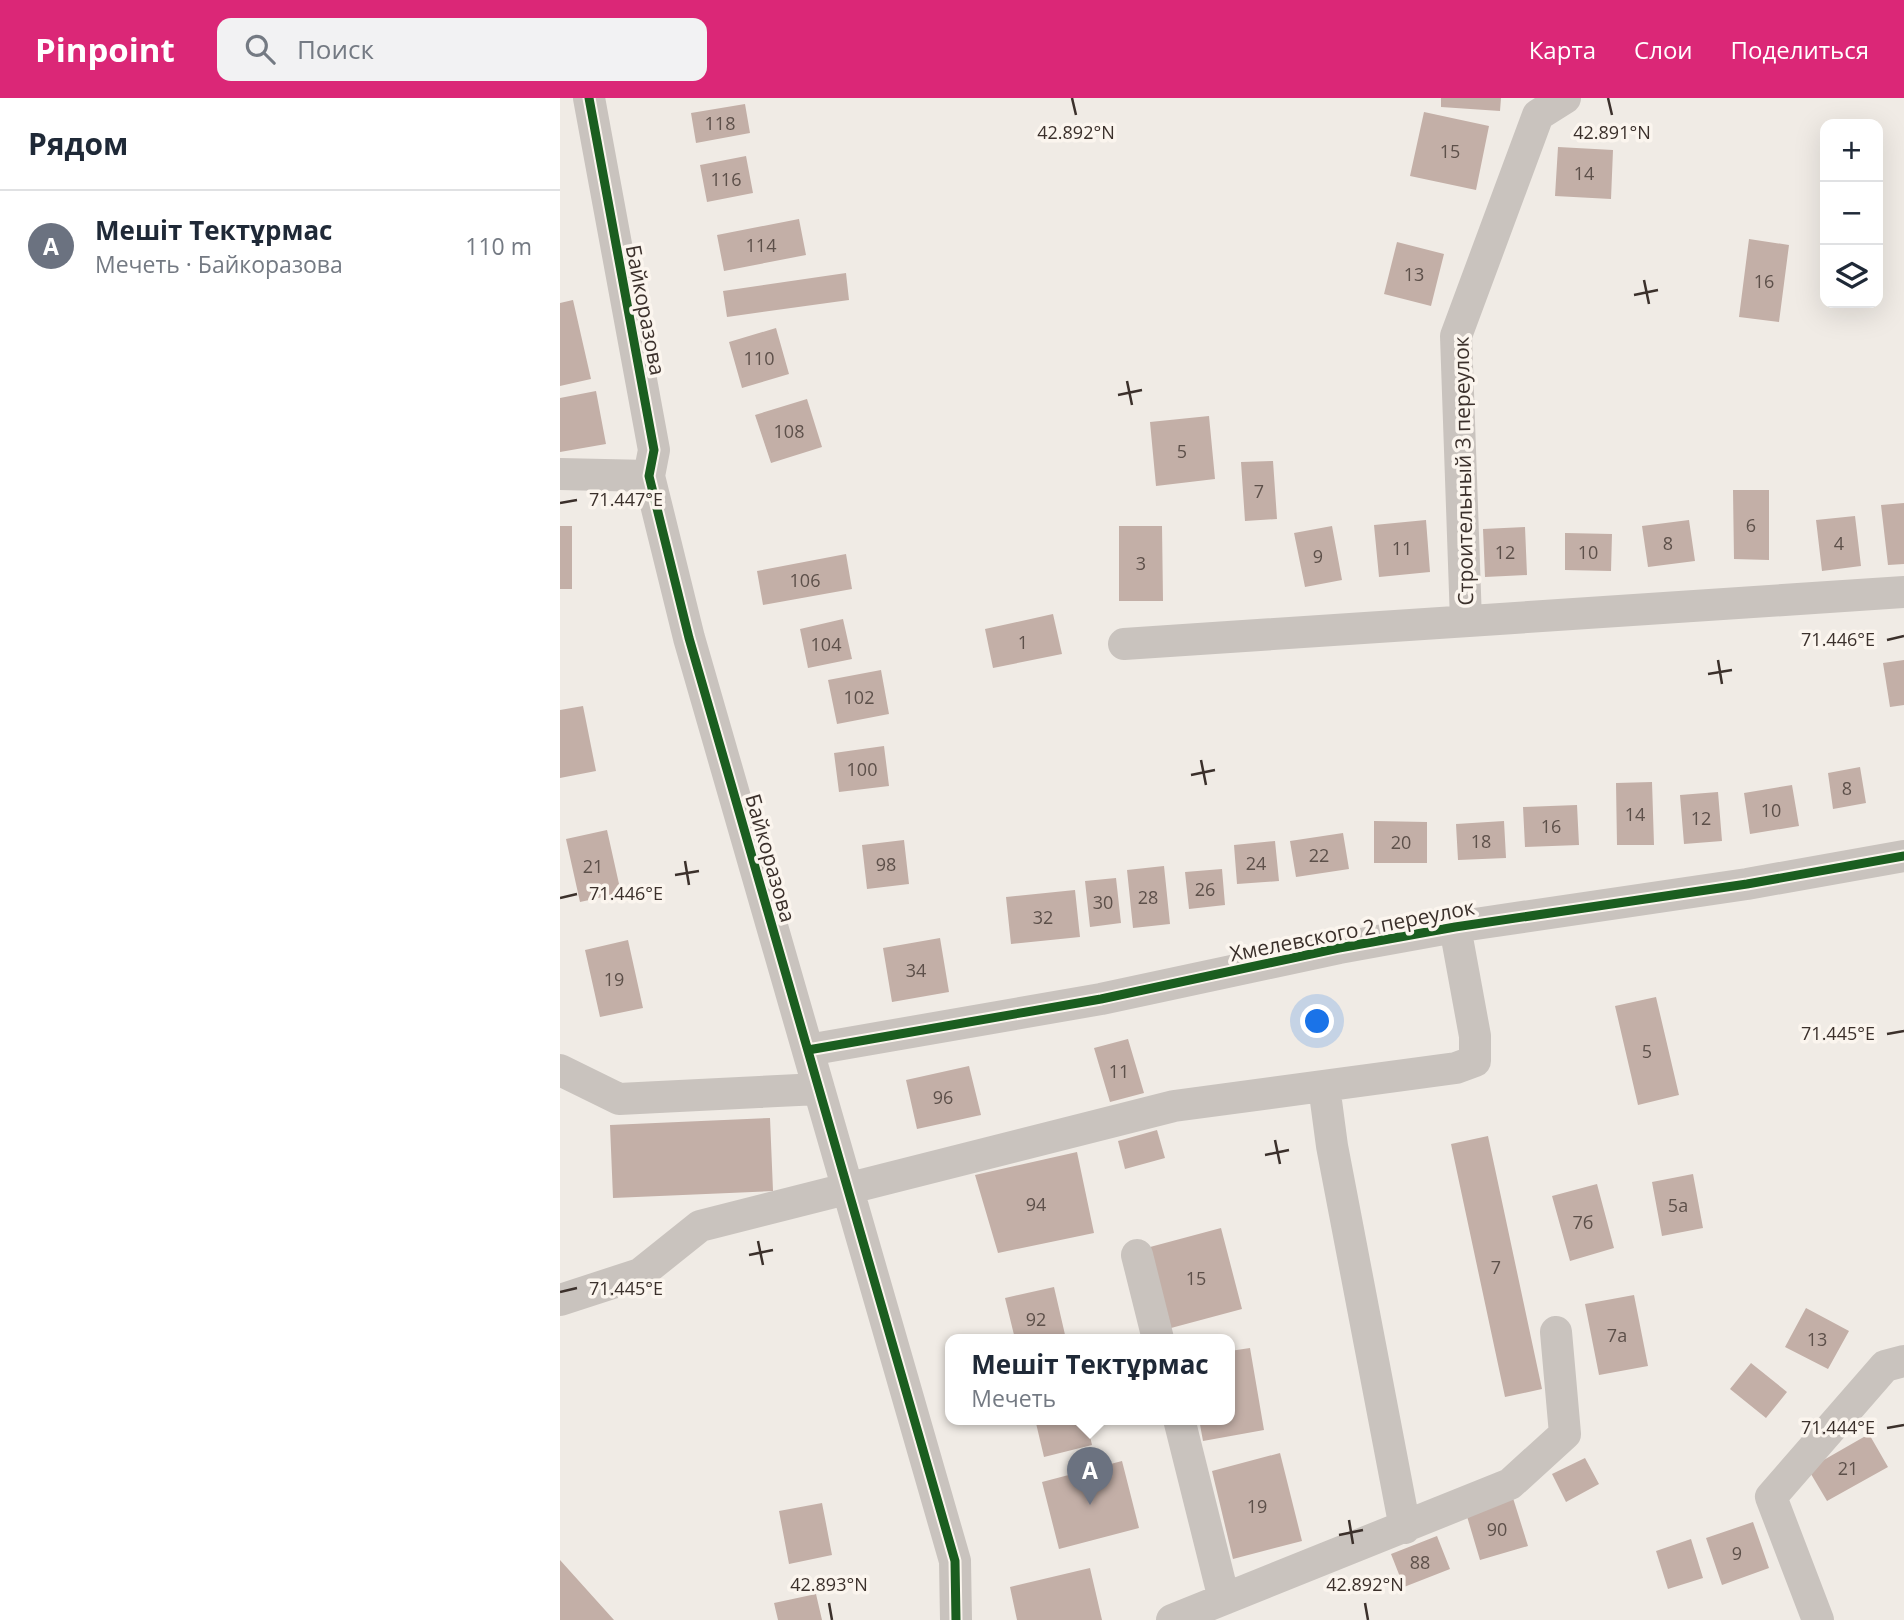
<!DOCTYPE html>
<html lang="ru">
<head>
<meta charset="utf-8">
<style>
	:root { --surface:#fff; --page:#f2f2f3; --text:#1f2937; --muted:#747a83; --line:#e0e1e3; --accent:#db2777 }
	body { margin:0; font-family:"Open Sans",sans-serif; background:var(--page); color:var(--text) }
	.controls { position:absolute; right:21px; top:21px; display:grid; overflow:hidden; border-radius:14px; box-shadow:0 7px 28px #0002 }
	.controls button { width:63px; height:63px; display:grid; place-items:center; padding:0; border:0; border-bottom:2px solid var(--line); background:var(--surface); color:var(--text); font:35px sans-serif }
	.you { position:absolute; left:758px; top:924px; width:24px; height:24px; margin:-18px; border:5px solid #fff; border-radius:50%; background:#1a73e8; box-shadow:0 0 0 10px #1a73e833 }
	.badge { display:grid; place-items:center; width:46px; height:46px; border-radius:50%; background:var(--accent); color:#fff; font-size:23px; font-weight:700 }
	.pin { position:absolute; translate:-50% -58px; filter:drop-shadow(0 2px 4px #0008) }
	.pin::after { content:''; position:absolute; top:37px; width:24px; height:21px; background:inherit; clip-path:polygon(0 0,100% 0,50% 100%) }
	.popup { position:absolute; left:385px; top:1236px; width:290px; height:91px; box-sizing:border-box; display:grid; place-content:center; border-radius:14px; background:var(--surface); filter:drop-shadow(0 2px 5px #0005); font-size:23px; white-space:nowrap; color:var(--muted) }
	.popup b { font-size:26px; color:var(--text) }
	.popup::after { content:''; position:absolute; left:50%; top:100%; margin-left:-14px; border:14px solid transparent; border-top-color:var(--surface) }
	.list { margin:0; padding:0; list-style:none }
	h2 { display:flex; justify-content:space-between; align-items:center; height:91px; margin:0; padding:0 28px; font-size:30px }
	h2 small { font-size:23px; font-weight:400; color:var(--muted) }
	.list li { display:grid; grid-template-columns:46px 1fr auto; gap:21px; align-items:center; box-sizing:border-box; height:112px; padding:0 28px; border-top:2px solid var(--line) }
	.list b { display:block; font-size:26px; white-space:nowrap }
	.list p { margin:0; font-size:23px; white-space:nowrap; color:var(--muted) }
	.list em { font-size:23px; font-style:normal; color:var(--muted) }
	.icon { flex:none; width:38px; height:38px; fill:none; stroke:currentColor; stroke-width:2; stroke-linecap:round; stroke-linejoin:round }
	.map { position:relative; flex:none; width:1344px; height:1522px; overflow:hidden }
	header { display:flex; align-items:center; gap:42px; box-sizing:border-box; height:98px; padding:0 35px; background:var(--accent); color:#fff }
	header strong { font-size:33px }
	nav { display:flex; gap:38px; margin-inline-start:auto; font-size:24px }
	.search { width:490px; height:63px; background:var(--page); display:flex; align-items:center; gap:18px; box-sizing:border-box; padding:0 24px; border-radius:14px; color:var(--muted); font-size:26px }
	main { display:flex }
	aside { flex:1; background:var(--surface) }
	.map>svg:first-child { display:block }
	.building { fill:#c3afa7 }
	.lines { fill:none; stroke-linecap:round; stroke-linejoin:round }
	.minor { stroke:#c9c3be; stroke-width:32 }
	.cycleway-casing { stroke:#fbf5ee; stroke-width:13 }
	.cycleway { stroke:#1b5e20; stroke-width:9 }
	.ticks { fill:none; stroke:#3b302b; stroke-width:2.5 }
	.labels { text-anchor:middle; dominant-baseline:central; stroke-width:7; stroke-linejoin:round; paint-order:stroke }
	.number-label { font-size:18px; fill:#5d504a }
	.street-label { font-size:21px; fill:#3b302b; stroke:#fbf5ee }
	.ticks-label { font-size:18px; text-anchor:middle; fill:#3b302b; stroke:#fbf5ee; stroke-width:7; stroke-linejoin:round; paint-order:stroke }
</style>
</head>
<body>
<header>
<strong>Pinpoint</strong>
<div class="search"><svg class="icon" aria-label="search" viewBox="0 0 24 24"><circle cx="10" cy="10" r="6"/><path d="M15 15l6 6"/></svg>Поиск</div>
<nav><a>Карта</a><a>Слои</a><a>Поделиться</a></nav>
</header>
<main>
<aside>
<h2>Рядом<small></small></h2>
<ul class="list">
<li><span class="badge" style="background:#6b7280">A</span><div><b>Мешіт Тектұрмас</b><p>Мечеть · Байкоразова</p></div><em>110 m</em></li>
</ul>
</aside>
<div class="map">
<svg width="1344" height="1522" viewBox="0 0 1344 1522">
	<rect width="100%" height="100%" fill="#f0ebe5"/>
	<path class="building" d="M881 0H941L940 13 881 9Z
		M185 6 190 35 136 45 131 15Z
		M864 14 929 28 916 92 850 78Z
		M998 49 1053 52 1051 101 995 98Z
		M186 58 193 95 147 104 140 67Z
		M239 121 246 157 164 173 157 137Z
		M1189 141 1229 147 1219 224 1179 219Z
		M837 144 884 156 871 208 824 196Z
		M286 175 289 202 167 219 163 193Z
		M13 202 31 281 0 288V205Z
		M216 230 229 276 182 290 169 244Z
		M36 293 46 346 0 354V300Z
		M247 301 262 349 211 365 195 317Z
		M649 318 655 381 596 388 590 324Z
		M713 363 717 421 685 423 681 364Z
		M1173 392H1209V462L1174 461Z
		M1344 405V466L1328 467 1321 407Z
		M1295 418 1301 468 1262 473 1256 422Z
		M866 422 870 474 819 479 814 427Z
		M1129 422 1135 463 1088 469 1082 428Z
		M0 428H12V491H0Z
		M559 428H602L603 503H559Z
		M772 428 782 482 745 489 734 435Z
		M965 429 967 477 925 479 923 431Z
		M1005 435 1052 436 1051 473 1005 472Z
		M286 456 292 491 203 507 197 473Z
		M493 516 502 556 433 570 425 531Z
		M283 521 292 561 248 570 240 531Z
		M1344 562V607L1330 609 1323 565Z
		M321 572 329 616 277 626 268 582Z
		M23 608 36 673 0 680V612Z
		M324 648 329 688 279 694 274 655Z
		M1300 669 1306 705 1273 711 1268 675Z
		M1092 684 1094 747H1057L1056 685Z
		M1232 687 1239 728 1190 736 1184 695Z
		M1158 694 1162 743 1124 746 1120 697Z
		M1017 707 1019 747 965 749 963 709Z
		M814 723 867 724V765H814Z
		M944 723 946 760 898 762 896 726Z
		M47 732 61 795 20 804 6 741Z
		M783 735 789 771 736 779 730 743Z
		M344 742 349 786 307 791 302 747Z
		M715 743 719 783 677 786 674 747Z
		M604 768 610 826 573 830 567 772Z
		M662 771 665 807 629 811 625 774Z
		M556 780 561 825 530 829 525 783Z
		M515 792 520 839 451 846 446 799Z
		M380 840 389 894 332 904 323 850Z
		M68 842 83 910 40 919 25 852Z
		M1096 899 1119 997 1078 1007 1055 908Z
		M568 941 584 995 550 1004 534 950Z
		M409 968 421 1017 357 1031 346 982Z
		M210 1020 213 1093 53 1100 50 1027Z
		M597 1032 605 1060 565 1071 558 1043Z
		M928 1038 982 1291 945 1299 891 1046Z
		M517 1054 534 1135 438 1155 415 1077Z
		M1133 1076 1143 1130 1102 1138 1092 1084Z
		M1037 1086 1054 1150 1010 1163 992 1098Z
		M661 1130 682 1211 611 1230 590 1149Z
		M494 1189 506 1241H455L445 1200Z
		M1074 1197 1088 1268 1039 1277 1025 1206Z
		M1246 1210 1289 1233 1268 1271 1225 1249Z
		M690 1250 704 1332 643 1343 639 1321H670V1253Z
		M1191 1265 1227 1294 1206 1320 1170 1291Z
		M475 1321H526L532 1347 484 1359Z
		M1309 1336 1328 1369 1267 1403 1248 1371Z
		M720 1355 742 1443 673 1461 652 1373Z
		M1025 1360 1039 1386 1006 1404 992 1376Z
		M562 1363 579 1430 499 1451 482 1384Z
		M953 1400 968 1448 920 1462 906 1415Z
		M262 1405 272 1457 229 1466 219 1413Z
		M1193 1424 1209 1470 1162 1487 1146 1440Z
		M877 1438 890 1471 844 1489 831 1456Z
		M1131 1441 1143 1480 1108 1491 1096 1453Z
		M0 1462 54 1522H0Z
		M530 1470 542 1522H457L450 1489Z
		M256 1496 262 1522H218L214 1505Z"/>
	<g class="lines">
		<path class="minor" d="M29 0 94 352 89 378 129 540 395 1463 396 1522
			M0 376 89 378
			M906 523 896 238 978 17 1005 0
			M564 546 1344 494
			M248 952 541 901 779 850 895 829 1187 786 1344 758
			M0 972 59 1001 259 991
			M764 988 772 1048 845 1430
			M577 1157 598 1241
			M0 1202 80 1176 140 1128 614 1008 896 970 915 963V938L895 829
			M619 1321 664 1501
			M612 1522 950 1386 1005 1336 996 1234
			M1258 1522 1211 1399 1325 1268 1344 1263"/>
		<defs>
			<path id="cycleway" d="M29 0 94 352 89 378 129 540 395 1463 396 1522
				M248 952 541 901 779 850 895 829 1187 786 1344 758"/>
		</defs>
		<use href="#cycleway" class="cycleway-casing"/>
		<use href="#cycleway" class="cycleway"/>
	</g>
	<path class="ticks" d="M512 0 516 17M1048 0 1052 17M1084 182 1089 206M1074 197 1098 192M567 283 572 307M558 297 582 292M0 405 17 402M1327 542 1344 538M1158 562 1162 586M1148 576 1172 572M641 662 646 687M631 677 655 672M125 763 129 787M115 777 139 773M0 800 17 796M1327 936 1344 933M715 1042 720 1066M705 1057 729 1052M198 1143 203 1167M189 1157 213 1152M0 1194 17 1190M1327 1330 1344 1327M789 1422 793 1446M779 1437 803 1432M269 1505 272 1522M805 1505 808 1522"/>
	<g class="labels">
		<g class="number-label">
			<text x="160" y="25">118</text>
			<text x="890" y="53">15</text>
			<text x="1024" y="75">14</text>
			<text x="166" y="81">116</text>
			<text x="201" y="147">114</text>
			<text x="854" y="176">13</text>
			<text x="1204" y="183">16</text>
			<text x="199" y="260">110</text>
			<text x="229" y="333">108</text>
			<text x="622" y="353">5</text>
			<text x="699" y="393">7</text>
			<text x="1191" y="427">6</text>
			<text x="1108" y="445">8</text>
			<text x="1279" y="445">4</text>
			<text x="842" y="450">11</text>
			<text x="945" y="454">12</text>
			<text x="1028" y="454">10</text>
			<text x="758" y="458">9</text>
			<text x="581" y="465">3</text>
			<text x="245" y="482">106</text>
			<text x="463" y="544">1</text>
			<text x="266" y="546">104</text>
			<text x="299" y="599">102</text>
			<text x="302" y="671">100</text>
			<text x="1287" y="690">8</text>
			<text x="1211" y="712">10</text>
			<text x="1075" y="716">14</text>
			<text x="1141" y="720">12</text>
			<text x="991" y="728">16</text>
			<text x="921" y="743">18</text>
			<text x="841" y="744">20</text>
			<text x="759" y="757">22</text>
			<text x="696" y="765">24</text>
			<text x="326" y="766">98</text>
			<text x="33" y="768">21</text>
			<text x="645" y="791">26</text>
			<text x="588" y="799">28</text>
			<text x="543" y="804">30</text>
			<text x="483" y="819">32</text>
			<text x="356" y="872">34</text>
			<text x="54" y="881">19</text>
			<text x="1087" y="953">5</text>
			<text x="559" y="973">11</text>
			<text x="383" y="999">96</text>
			<text x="476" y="1106">94</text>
			<text x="1118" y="1107">5а</text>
			<text x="1023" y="1124">7б</text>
			<text x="936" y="1169">7</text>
			<text x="636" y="1180">15</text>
			<text x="476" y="1221">92</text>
			<text x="1057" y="1237">7а</text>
			<text x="1257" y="1241">13</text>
			<text x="1288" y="1370">21</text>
			<text x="697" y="1408">19</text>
			<text x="937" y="1431">90</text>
			<text x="1177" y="1455">9</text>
			<text x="860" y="1464">88</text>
		</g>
		<g class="street-label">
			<text transform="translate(86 212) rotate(79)">Байкоразова</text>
			<text transform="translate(903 373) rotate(-91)">Строительный 3 переулок</text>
			<text transform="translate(211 760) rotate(74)">Байкоразова</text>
			<text transform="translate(792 832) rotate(-11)">Хмелевского 2 переулок</text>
		</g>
	</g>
	<g class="ticks-label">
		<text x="516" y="41">42.892°N</text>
		<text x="1052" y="41">42.891°N</text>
		<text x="66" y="408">71.447°E</text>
		<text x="1278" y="548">71.446°E</text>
		<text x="66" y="802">71.446°E</text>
		<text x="1278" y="942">71.445°E</text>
		<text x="66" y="1197">71.445°E</text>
		<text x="1278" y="1336">71.444°E</text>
		<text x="269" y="1493">42.893°N</text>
		<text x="805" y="1493">42.892°N</text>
	</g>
</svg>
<div class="controls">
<button>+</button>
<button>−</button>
<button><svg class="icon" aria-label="layers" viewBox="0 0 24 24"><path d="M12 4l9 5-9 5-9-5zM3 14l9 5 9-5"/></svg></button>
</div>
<div class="you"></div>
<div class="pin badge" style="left:530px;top:1407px;background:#6b7280">A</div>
<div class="popup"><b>Мешіт Тектұрмас</b>Мечеть</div>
</div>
</main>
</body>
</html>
